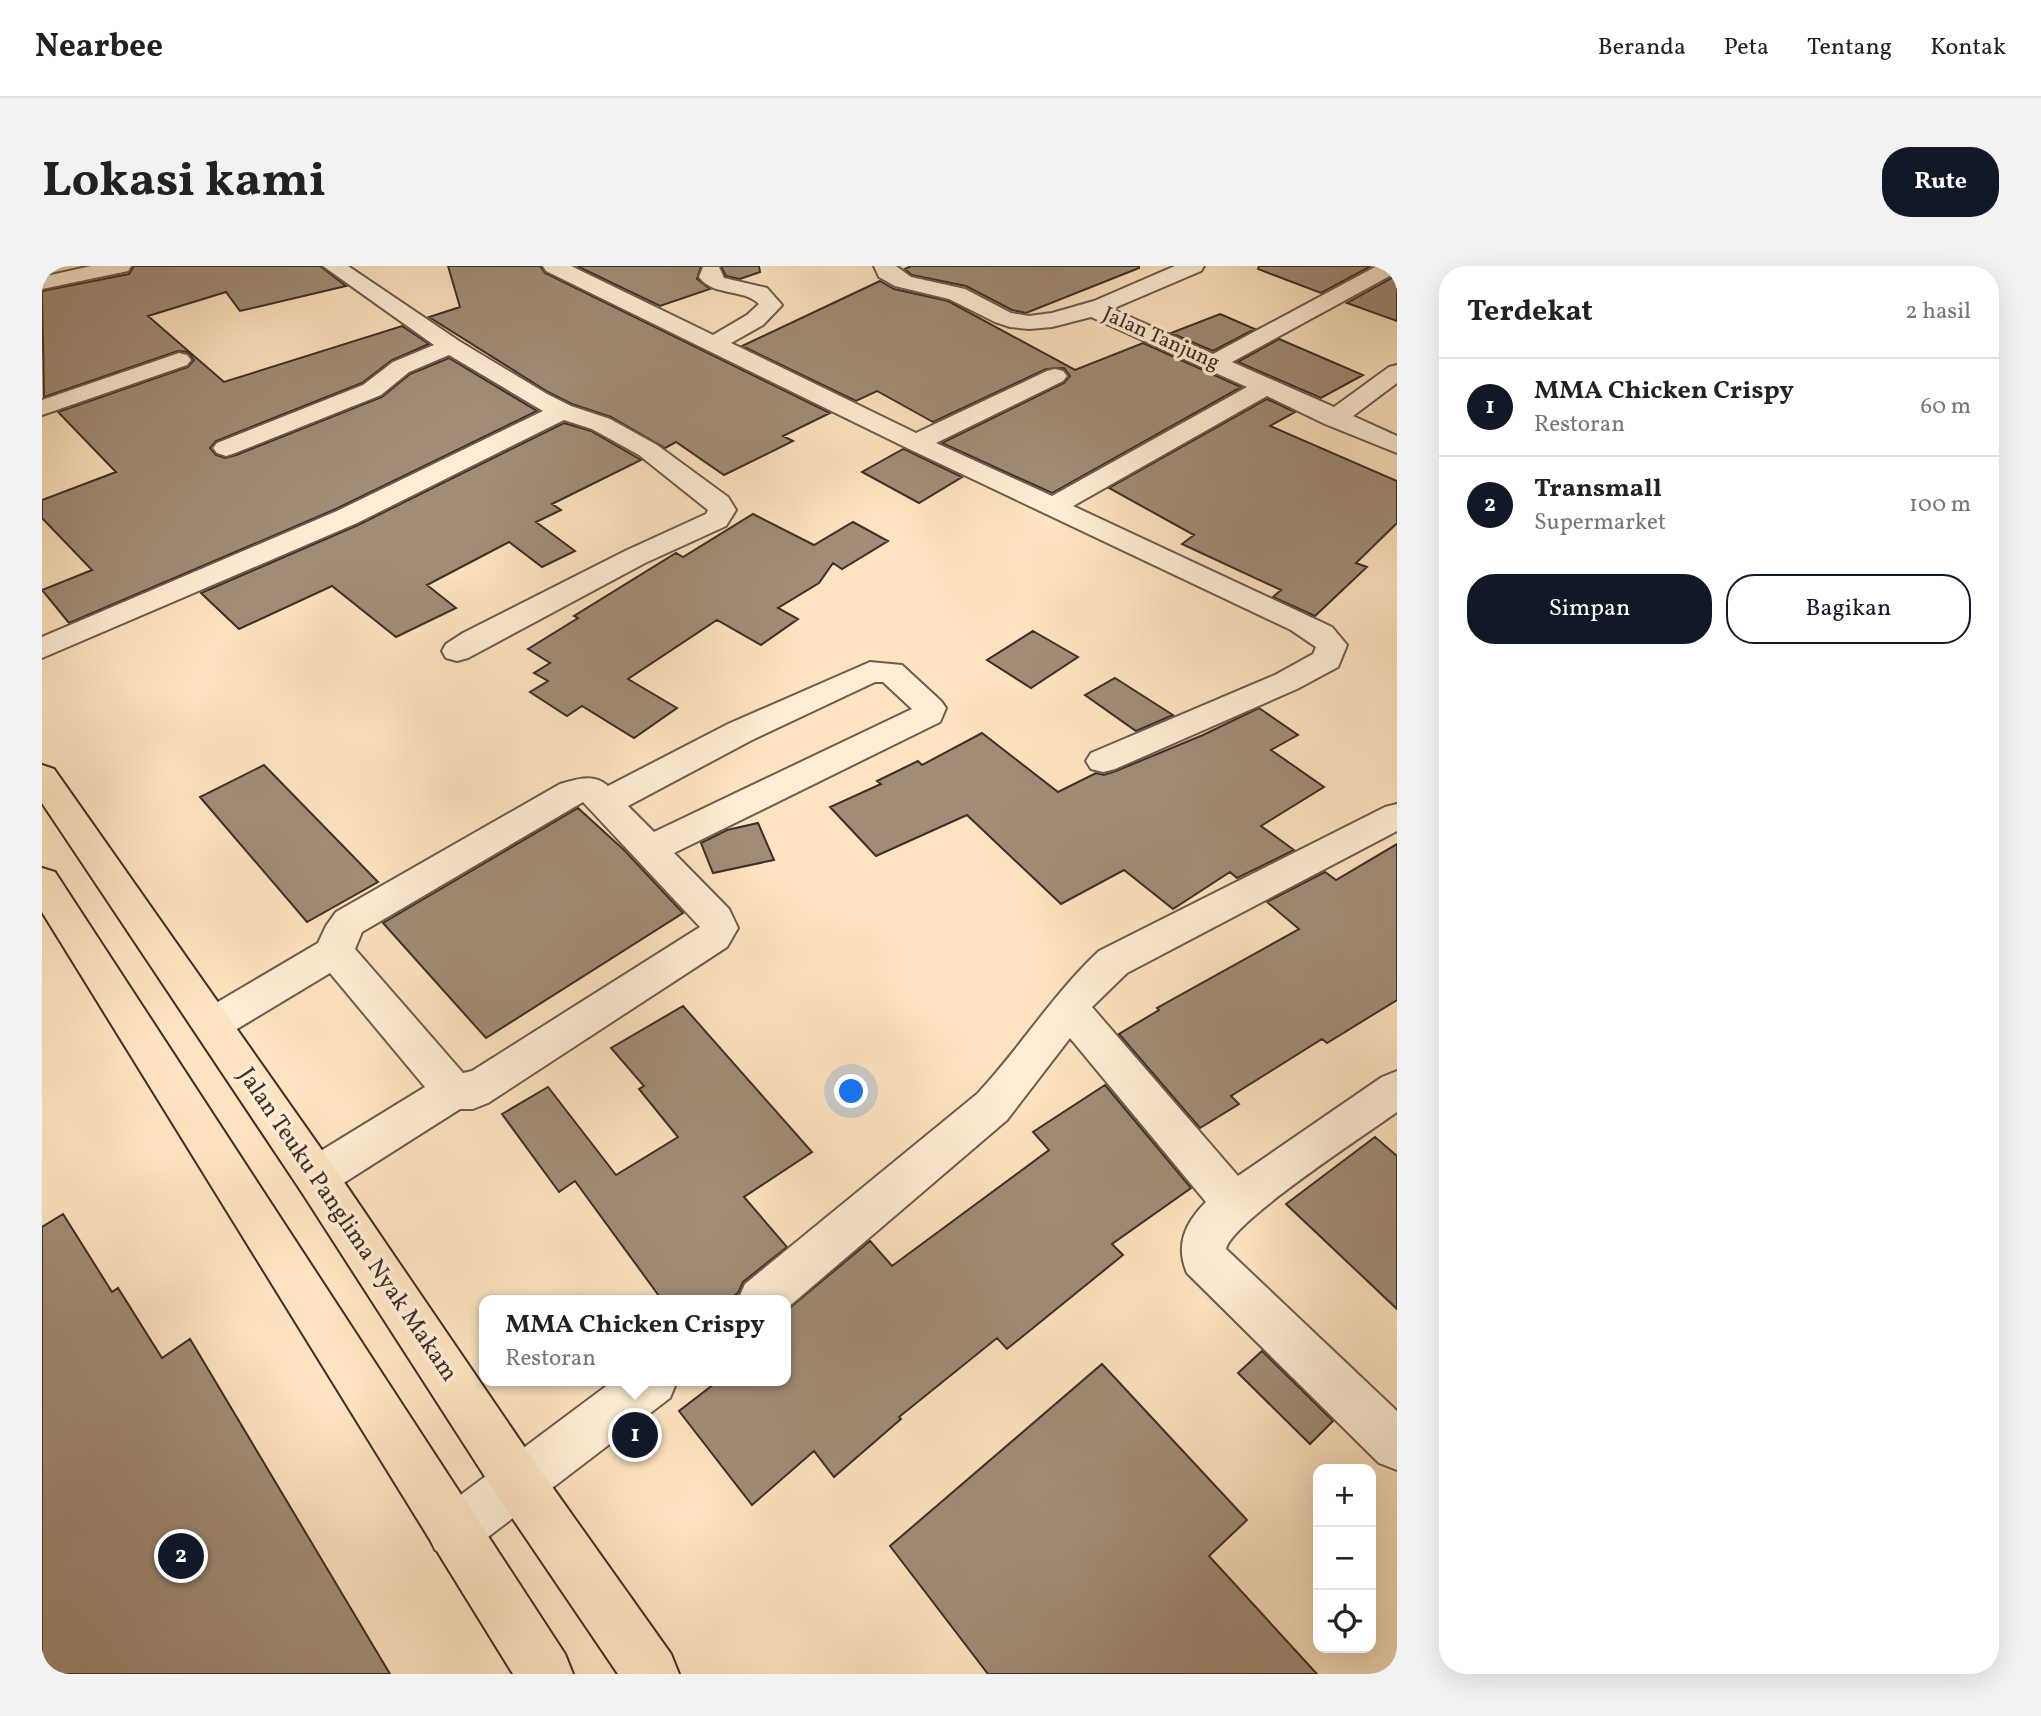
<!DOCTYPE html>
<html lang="id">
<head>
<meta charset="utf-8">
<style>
	:root { --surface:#fff; --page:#f2f2f2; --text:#222; --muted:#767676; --line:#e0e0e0; --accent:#111827 }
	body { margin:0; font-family:Vollkorn,serif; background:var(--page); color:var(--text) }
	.controls { position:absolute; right:21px; bottom:21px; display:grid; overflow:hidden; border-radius:14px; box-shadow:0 7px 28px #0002 }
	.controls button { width:63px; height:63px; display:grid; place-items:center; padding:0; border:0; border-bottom:2px solid var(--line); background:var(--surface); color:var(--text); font:35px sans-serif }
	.you { position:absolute; left:810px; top:826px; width:24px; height:24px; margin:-18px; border:5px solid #fff; border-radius:50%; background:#1a73e8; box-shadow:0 0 0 10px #1a73e833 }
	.badge { display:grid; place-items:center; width:46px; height:46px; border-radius:50%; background:var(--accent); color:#fff; font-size:23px; font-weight:700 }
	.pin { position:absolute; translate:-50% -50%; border:4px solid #fff; box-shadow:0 2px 7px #0006 }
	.popup { position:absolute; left:437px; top:1029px; width:312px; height:91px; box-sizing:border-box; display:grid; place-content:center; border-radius:14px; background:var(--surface); filter:drop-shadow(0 2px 5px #0005); font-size:23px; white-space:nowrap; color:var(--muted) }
	.popup b { font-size:26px; color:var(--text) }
	.popup::after { content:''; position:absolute; left:50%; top:100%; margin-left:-14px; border:14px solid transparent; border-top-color:var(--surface) }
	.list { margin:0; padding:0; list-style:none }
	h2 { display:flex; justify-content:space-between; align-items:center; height:91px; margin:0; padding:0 28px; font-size:30px }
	h2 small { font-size:23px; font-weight:400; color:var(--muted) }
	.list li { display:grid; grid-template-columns:46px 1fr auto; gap:21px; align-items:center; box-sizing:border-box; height:98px; padding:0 28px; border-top:2px solid var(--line) }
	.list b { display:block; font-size:26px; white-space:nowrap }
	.list p { margin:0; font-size:23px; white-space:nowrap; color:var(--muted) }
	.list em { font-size:23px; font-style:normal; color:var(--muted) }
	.actions { display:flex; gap:14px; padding:21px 28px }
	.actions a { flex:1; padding:16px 0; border:2px solid var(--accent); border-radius:28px; text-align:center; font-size:24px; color:var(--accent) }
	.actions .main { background:var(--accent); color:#fff }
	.icon { flex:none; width:38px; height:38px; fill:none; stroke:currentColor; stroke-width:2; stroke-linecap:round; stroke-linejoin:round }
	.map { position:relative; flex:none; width:1355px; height:1408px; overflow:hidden; border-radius:28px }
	header { display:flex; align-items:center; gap:42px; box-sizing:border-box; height:98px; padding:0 35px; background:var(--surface); border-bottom:2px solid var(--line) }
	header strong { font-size:33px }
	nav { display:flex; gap:38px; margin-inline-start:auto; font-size:24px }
	.intro { display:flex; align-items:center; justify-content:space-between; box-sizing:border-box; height:168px; padding:0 42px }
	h1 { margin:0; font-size:49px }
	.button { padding:18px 32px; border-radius:28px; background:var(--accent); color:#fff; font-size:24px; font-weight:700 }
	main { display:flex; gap:42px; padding:0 42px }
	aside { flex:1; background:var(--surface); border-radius:28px; box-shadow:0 7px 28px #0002 }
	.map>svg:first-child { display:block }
	.building { fill:#a18c77; stroke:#3d2e29; stroke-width:2 }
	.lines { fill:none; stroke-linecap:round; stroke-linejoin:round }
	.minor-casing { stroke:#6d5b4e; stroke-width:4 }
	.major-casing { stroke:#3d2e29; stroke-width:4 }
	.minor { fill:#feedd5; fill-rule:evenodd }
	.major { fill:#fde3bf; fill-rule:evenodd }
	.labels { text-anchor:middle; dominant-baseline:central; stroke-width:7; stroke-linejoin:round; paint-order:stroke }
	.far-street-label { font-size:21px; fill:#3d2e29; stroke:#feedd5 }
	.street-label { font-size:24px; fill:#3d2e29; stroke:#feedd5 }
</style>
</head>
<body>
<header>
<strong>Nearbee</strong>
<nav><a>Beranda</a><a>Peta</a><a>Tentang</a><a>Kontak</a></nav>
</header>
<div class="intro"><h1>Lokasi kami</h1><a class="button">Rute</a></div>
<main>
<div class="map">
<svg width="1355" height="1408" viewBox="0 0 1355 1408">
	<rect width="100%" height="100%" fill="#fde3bf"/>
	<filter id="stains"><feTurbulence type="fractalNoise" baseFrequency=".00286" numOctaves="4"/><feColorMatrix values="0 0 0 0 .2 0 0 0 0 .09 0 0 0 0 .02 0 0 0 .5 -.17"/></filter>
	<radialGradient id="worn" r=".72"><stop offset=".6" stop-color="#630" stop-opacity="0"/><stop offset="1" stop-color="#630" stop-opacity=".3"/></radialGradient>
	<path class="building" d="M92 0H278L304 20 198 45 184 26 106 50 182 116 360 60 387 78 350 94 320 117 174 175 168 182 174 189 183 192 194 189 340 131 368 108 407 92 495 145 294 243 27 357 0 324 50 304 0 252V234L74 206 16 146 146 101 152 94 146 86 136 85 2 131 0 25 87 8Z
		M406 0H498L503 7 788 147 741 170 751 175 682 209 634 176 623 182 569 151 530 138 506 126 387 51 418 41Z
		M535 0H659L655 13 668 23 618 40Z
		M679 0H717L718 6 698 13 684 10Z
		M869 0H1097V2L984 47 970 44 924 20 870 9 863 3Z
		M1217 0H1329L1279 27 1216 3Z
		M1355 9V55L1305 37Z
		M838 15 852 23 906 35 1033 104 1101 77 1199 121 1010 227 900 177 1022 117 1028 110 1022 102 1004 103 891 156 835 125 814 135 700 80Z
		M1178 48 1213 63 1171 85 1129 67Z
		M1237 73 1321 109 1279 132 1196 96Z
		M1225 133 1253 146 1228 160 1355 215V257L1314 297 1325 301 1273 350 1231 331 1239 324 1140 278 1152 269 1067 222Z
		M522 157 549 165 599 194 510 238 519 244 494 256 533 285 500 301 467 276 385 319 414 342 354 371 290 320 197 363 159 327 316 259Z
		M861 183 864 184 920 211 877 237 820 206Z
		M711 248 772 279 811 256 846 275 800 303 791 297 777 317 736 342 756 353 719 379 675 354 586 413 635 442 592 472 540 440 525 450 488 426 506 415 492 407 508 397 486 383 536 352 532 350 634 287 641 291Z
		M991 365 1036 391 989 422 945 394Z
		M1073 412 1131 449 1094 465 1043 429Z
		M1217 442 1256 469 1229 484 1282 521 1219 560 1252 584 1195 612 1188 606 1131 643 1082 604 1019 638 925 549 834 590 788 541 839 518 835 515 876 495 880 499 940 467 1016 526 1054 507 1062 509 1074 505 1161 469Z
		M222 499 302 581 336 616 265 656 158 531Z
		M536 542 582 584 641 647 444 772 341 657Z
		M716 557 732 594 671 607 659 577 685 564Z
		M1355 578V734L1285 777 1280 773 1189 830 1197 838 1158 862 1077 768 1117 744 1115 742 1257 663 1225 636 1283 606 1294 614Z
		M641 740 770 886 702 931 745 981 701 1016 696 1027 685 1034H620L533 915 517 926 460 848 506 821 574 909 636 871 597 823 602 820 569 782Z
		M1063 819 1149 922 1070 978 1081 989 965 1083 955 1072 857 1151 859 1153 792 1211 772 1185 710 1239 637 1145 676 1115H744V1045L828 975 850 1000 1007 884 991 866Z
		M1333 871 1355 890V1043L1244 938Z
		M21 948 70 1026 76 1022 120 1092 148 1073 348 1408H0V961Z
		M1220 1085 1291 1155 1268 1178 1196 1107Z
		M1060 1098 1205 1254 1167 1290 1275 1408H946L848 1280Z"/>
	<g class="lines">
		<defs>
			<path id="minor" d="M49 0H89L86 5 0 23V11Z
				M281 0H306L417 75 505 128 529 140 568 153 615 179 686 231 694 244 684 260 603 297 426 392 415 395 404 392 400 385 404 378 421 367 583 285 664 248 666 244 597 189 550 163 522 154 315 257 0 392V371L295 245 501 145 407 89 367 106 339 129 193 187 184 190 175 187 171 182 175 177 321 119 351 96 392 79Z
				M501 0H529L671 69 705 49 717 38C701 22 672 31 657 11L661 1H677L682 12 725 22 740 39 721 59 689 77 874 167 1005 105 1013 103 1021 105 1025 110 1021 115 894 177 1010 230 1205 121 1049 51 1010 61 987 63 968 61 953 56 907 33 853 20 837 11 832 0H854L869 11 923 23 969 47 987 50 1010 47 1052 35 1133 0H1162L1159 5 1070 43 1171 88 1335 0H1355V6L1190 96 1292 141 1347 101 1355 99V117L1311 150 1355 170V187L1283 158 1225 130 1031 240 1290 361 1305 379 1296 401 1255 423 1073 503 1061 506 1049 503 1044 495 1049 487 1233 409 1271 388 1274 381 1249 364 865 182 504 5Z
				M137 87 145 89 149 94 145 99 0 149V134Z
				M828 396 860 399 899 435 904 442 898 456 632 587 687 643 696 662 685 681 446 837 431 843H418L289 925 274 930 259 925 252 911 259 897 383 821 288 707 185 769 171 774 157 769 151 758 157 747 276 677 284 660 294 646 518 518C535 513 552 507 566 520L686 458ZM833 416H841L870 443 612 566 586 540 710 474ZM541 536 658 661 430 805 421 807 313 683 320 666Z
				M1355 538V565L1085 707 1050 741 1196 910 1340 811 1355 805V846C1326 867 1189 956 1184 983L1355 1145V1204L1337 1197 1145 1007C1133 979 1143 957 1164 936L1028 772 965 854 744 1043V1034H696L703 1018 935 828C978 782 1011 728 1057 685L1343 541Z
				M571 1115H635L628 1132 429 1284 411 1292 393 1284 385 1266 393 1248Z"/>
			<path id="major" d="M0 499 12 503 289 897 494 1198 629 1388 637 1408H576L458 1234 259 925 0 537Z
				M0 602 13 606 523 1388 531 1408H471L0 646Z"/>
		</defs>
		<use href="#minor" class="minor-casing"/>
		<use href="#major" class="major-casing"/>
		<use href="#minor" class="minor"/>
		<use href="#major" class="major"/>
	</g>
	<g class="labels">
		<g class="far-street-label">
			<text transform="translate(1119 73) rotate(24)">Jalan Tanjung</text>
		</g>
		<g class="street-label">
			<text transform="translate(305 959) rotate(56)">Jalan Teuku Panglima Nyak Makam</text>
		</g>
	</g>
	<rect width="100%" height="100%" filter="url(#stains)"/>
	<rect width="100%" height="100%" fill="url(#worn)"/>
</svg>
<div class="controls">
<button>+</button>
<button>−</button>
<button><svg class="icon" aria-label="locate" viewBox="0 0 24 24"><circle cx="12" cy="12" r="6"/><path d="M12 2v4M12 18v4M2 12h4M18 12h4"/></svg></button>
</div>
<div class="you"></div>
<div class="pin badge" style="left:593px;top:1169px">1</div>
<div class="popup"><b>MMA Chicken Crispy</b>Restoran</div>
<div class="pin badge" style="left:139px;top:1290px">2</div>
</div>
<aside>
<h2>Terdekat<small>2 hasil</small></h2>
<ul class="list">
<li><span class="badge">1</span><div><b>MMA Chicken Crispy</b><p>Restoran</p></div><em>60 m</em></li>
<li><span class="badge">2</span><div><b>Transmall</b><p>Supermarket</p></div><em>100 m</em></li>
</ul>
<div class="actions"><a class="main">Simpan</a><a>Bagikan</a></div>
</aside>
</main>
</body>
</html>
